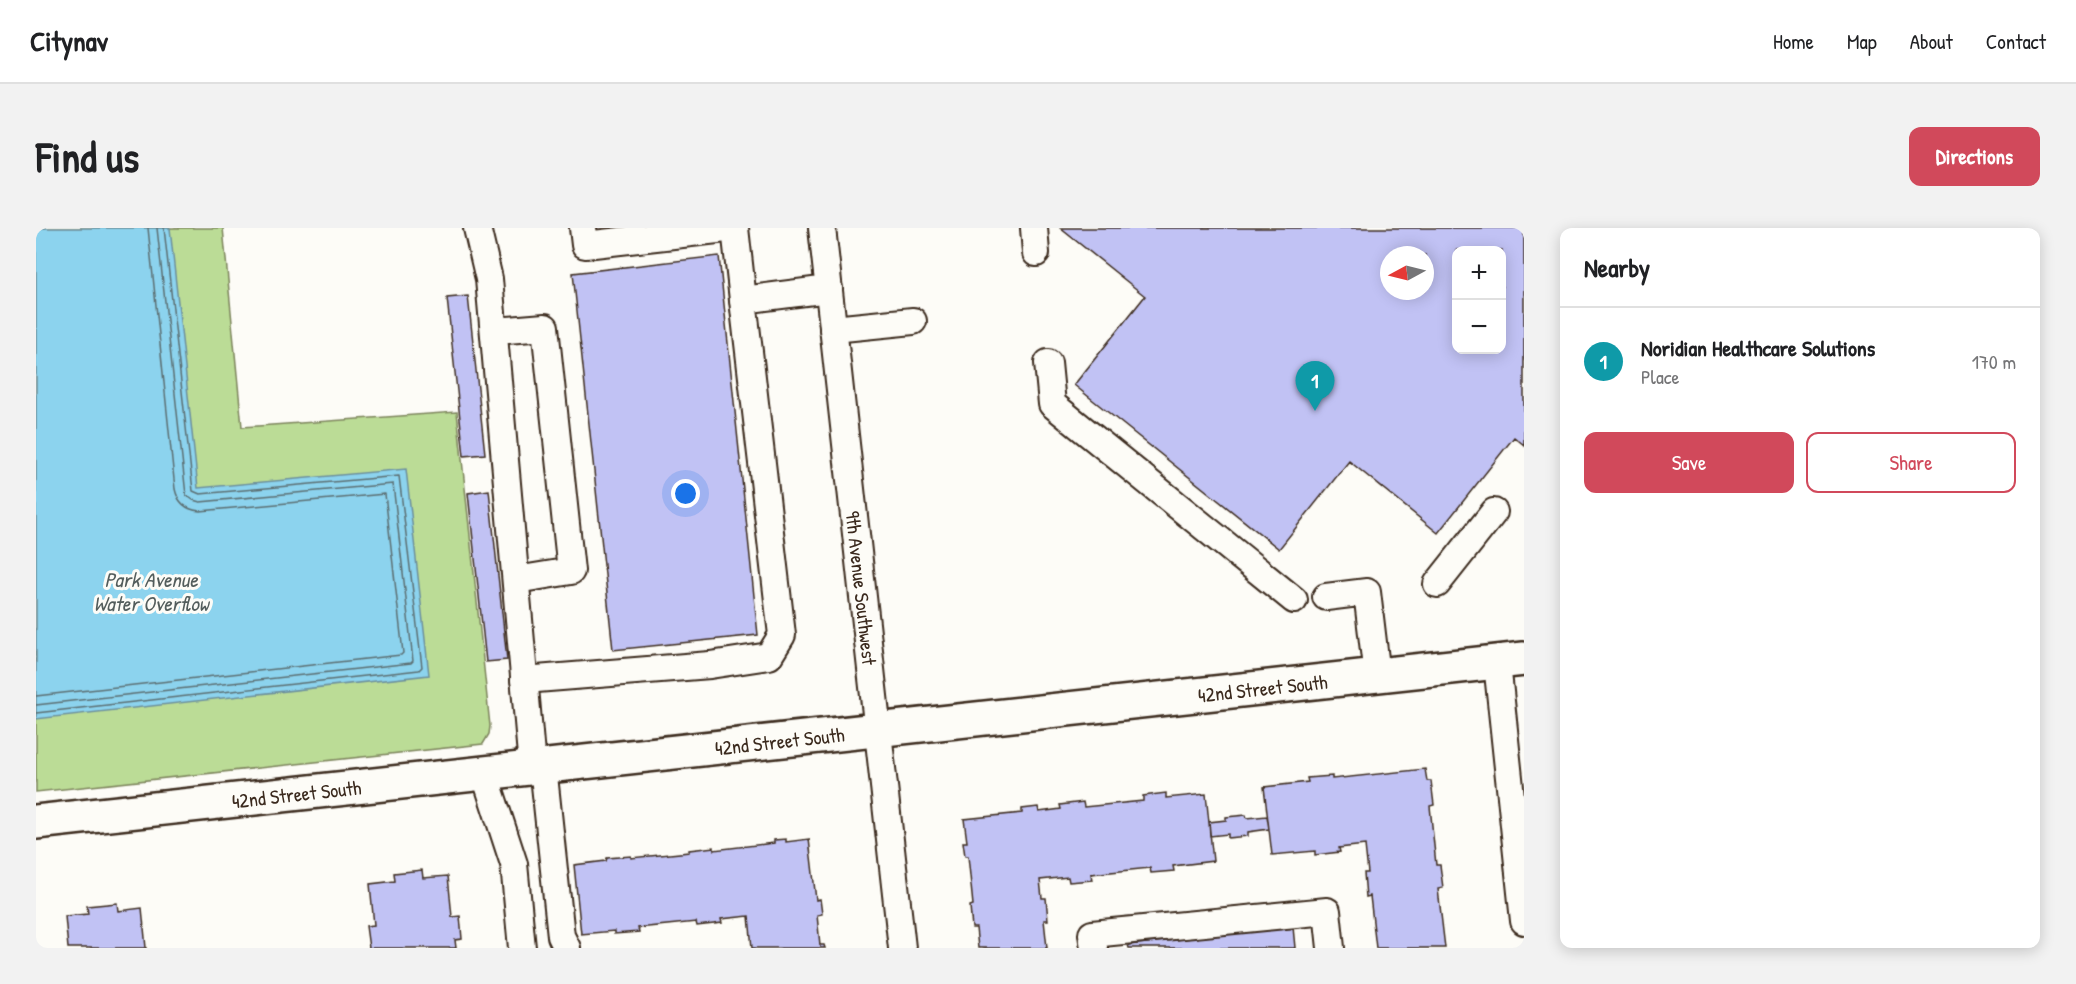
<!DOCTYPE html>
<html lang="en">
<head>
<meta charset="utf-8">
<style>
	:root { --surface:#fff; --page:#f2f2f2; --text:#202124; --muted:#757577; --line:#e0e0e0; --accent:#d1495b }
	body { margin:0; font-family:"Patrick Hand",sans-serif; background:var(--page); color:var(--text) }
	.controls { position:absolute; right:18px; top:18px; display:grid; overflow:hidden; border-radius:12px; box-shadow:0 3px 15px #0003 }
	.controls button { width:54px; height:54px; display:grid; place-items:center; padding:0; border:0; border-bottom:2px solid var(--line); background:var(--surface); color:var(--text); font:30px sans-serif }
	.compass { position:absolute; left:1344px; top:18px; width:54px; height:54px; border-radius:50%; background:var(--surface); box-shadow:0 3px 15px #0003; rotate:263deg }
	.you { position:absolute; left:650px; top:266px; width:21px; height:21px; margin:-15px; border:4px solid #fff; border-radius:50%; background:#1a73e8; box-shadow:0 0 0 9px #1a73e833 }
	.badge { display:grid; place-items:center; width:39px; height:39px; border-radius:50%; background:var(--accent); color:#fff; font-size:20px; font-weight:700 }
	.pin { position:absolute; translate:-50% -50px; filter:drop-shadow(0 2px 3px #0008) }
	.pin::after { content:''; position:absolute; top:32px; width:21px; height:18px; background:inherit; clip-path:polygon(0 0,100% 0,50% 100%) }
	.list { margin:0; padding:0; list-style:none }
	h2 { display:flex; justify-content:space-between; align-items:center; height:78px; margin:0; padding:0 24px; font-size:26px }
	h2 small { font-size:20px; font-weight:400; color:var(--muted) }
	.list li { display:grid; grid-template-columns:39px 1fr auto; gap:18px; align-items:center; box-sizing:border-box; height:108px; padding:0 24px; border-top:2px solid var(--line) }
	.list b { display:block; font-size:22px; white-space:nowrap }
	.list p { margin:0; font-size:20px; white-space:nowrap; color:var(--muted) }
	.list em { font-size:20px; font-style:normal; color:var(--muted) }
	.actions { display:flex; gap:12px; padding:18px 24px }
	.actions a { flex:1; padding:14px 0; border:2px solid var(--accent); border-radius:12px; text-align:center; font-size:21px; color:var(--accent) }
	.actions .main { background:var(--accent); color:#fff }
	.map { position:relative; flex:none; width:1488px; height:720px; overflow:hidden; border-radius:12px }
	header { display:flex; align-items:center; gap:36px; box-sizing:border-box; height:84px; padding:0 30px; background:var(--surface); border-bottom:2px solid var(--line) }
	header strong { font-size:28px }
	nav { display:flex; gap:33px; margin-inline-start:auto; font-size:21px }
	.intro { display:flex; align-items:center; justify-content:space-between; box-sizing:border-box; height:144px; padding:0 36px }
	h1 { margin:0; font-size:42px }
	.button { padding:15px 27px; border-radius:12px; background:var(--accent); color:#fff; font-size:21px; font-weight:700 }
	main { display:flex; gap:36px; padding:0 36px }
	aside { flex:1; background:var(--surface); border-radius:12px; box-shadow:0 3px 15px #0003 }
	.map>svg:first-child { display:block }
	.green { fill:#bbdc96; stroke:#7b835a; stroke-width:1.5 }
	.water { fill:#8cd3ee; stroke:#6c8f9b; stroke-width:1.5 }
	.lines { fill:none; stroke-linecap:round; stroke-linejoin:round }
	.shore { stroke:#5b6e71; stroke-width:1.5 }
	.building { fill:#c1c2f4; stroke:#3b2a1e; stroke-width:1.5; fill-rule:evenodd }
	.minor-casing { stroke:#3b2a1e; stroke-width:30 }
	.major-casing { stroke:#3b2a1e; stroke-width:38 }
	.minor { stroke:#fdfcf7; stroke-width:26 }
	.major { stroke:#fdfcf7; stroke-width:33 }
	.labels { text-anchor:middle; dominant-baseline:central; stroke-width:6; stroke-linejoin:round; paint-order:stroke }
	.street-label { font-size:20px; fill:#3b2a1e; stroke:#fdfcf7 }
	.water-label { font-size:21px; font-style:italic; fill:#535d5c; stroke:#fdfcf7 }
</style>
</head>
<body>
<header>
<strong>Citynav</strong>
<nav><a>Home</a><a>Map</a><a>About</a><a>Contact</a></nav>
</header>
<div class="intro"><h1>Find us</h1><a class="button">Directions</a></div>
<main>
<div class="map">
<svg width="1488" height="720" viewBox="0 0 1488 720">
	<rect width="100%" height="100%" fill="#fdfcf7"/>
	<filter id="ink" filterUnits="userSpaceOnUse"><feTurbulence type="fractalNoise" baseFrequency=".0167" numOctaves="2"/><feDisplacementMap in="SourceGraphic" scale="12" xChannelSelector="R" yChannelSelector="G"/><feConvolveMatrix kernelMatrix="1 2 1 2 8 2 1 2 1" color-interpolation-filters="sRGB"/></filter>
	<g filter="url(#ink)">
		<path class="green" d="M0 0H187L206 199 421 184 454 498 453 506 447 516 0 564Z"/>
		<path class="water" d="M0 0H134L162 260 370 241 393 447 0 491Z"/>
		<g class="lines">
			<path class="shore" d="M0 468 365 427 367 425 349 266 164 283C151 282 142 275 139 261L112 0
				M0 477 375 435 377 433 357 256 164 274 157 272 150 267 121 0
				M0 485 383 442 386 439 363 248 164 266 157 263 128 0"/>
		</g>
		<path class="building" d="M1024 0H1488V217L1478 209 1402 305 1313 233 1243 321 1038 157 1109 68ZM1420 22H1466V122H1420ZM1353 27H1389V63H1353Z
			M683 28 722 407 577 422 537 45Z
			M432 68 449 226 428 228 411 70Z
			M453 262 471 432 450 434 432 265Z
			M1389 541 1391 553H1395L1398 577 1394 578 1400 637H1404L1407 660 1402 661 1409 720H1340L1334 668 1330 669 1328 645H1332L1329 617 1303 620 1304 624 1279 627V623L1236 627 1228 559 1272 554 1271 550 1296 548V551Z
			M1130 565V570L1170 566 1177 633 1137 638 1138 643 1115 645 1114 640 1055 646 1056 652 1033 654 1032 649 1004 652 1006 670H1010L1012 692H1008L1011 720H942L940 700H936L934 678 937 677 932 628H929L927 614H931L928 591 986 585V581L1002 579 1003 584 1025 581 1024 577 1047 574 1048 579 1107 573V568Z
			M1210 587 1211 590 1231 588 1233 601 1212 604V608L1192 610V606L1174 608 1173 594 1190 592V589Z
			M750 611V614L773 611 780 672 784 671 786 686 781 687 784 717H788L789 720H716L713 688 685 691 686 695 661 698 660 694 602 700 603 704 578 706V703L545 706 538 637 570 633 571 630 595 628V630L653 624V622L678 619V622L738 615V612Z
			M386 642 387 650 412 648 416 689 424 688 426 711 419 712 420 720H333L330 698 338 697 334 656 359 653 358 645Z
			M81 675 82 683 106 680 110 720H32L29 688 52 686 51 678Z
			M1257 699 1259 720H1093L1092 717Z"/>
		<g class="lines">
			<defs>
				<g id="minor">
					<path d="M441 0 453 51 496 539"/>
					<path d="M547 0 549 17 699 0 707 72"/>
					<path id="s1" d="M786 0 866 720"/>
					<path d="M998 0 1000 25"/>
					<path d="M797 101 877 93"/>
					<path d="M458 103 509 99 535 343 480 352"/>
					<path d="M1012 135 1016 176 1258 372"/>
					<path d="M1401 356 1458 284"/>
					<path d="M1290 369 1331 364 1341 448"/>
					<path d="M1461 435 1488 693"/>
					<path d="M488 452 674 437 733 428 746 407 707 72 793 61"/>
					<path d="M507 538 525 708 531 720"/>
					<path d="M448 544 478 636 486 720"/>
					<path d="M1058 720 1056 706 1291 683 1295 720"/>
				</g>
				<g id="major">
					<path id="s2" d="M0 594 1488 431"/>
				</g>
			</defs>
			<use href="#minor" class="minor-casing"/>
			<use href="#major" class="major-casing"/>
			<use href="#minor" class="minor"/>
			<use href="#major" class="major"/>
		</g>
	</g>
	<g class="labels">
		<g class="street-label">
			<text stroke="none"><textPath href="#s1" startOffset="362">9th Avenue Southwest</textPath></text>
			<text stroke="none"><textPath href="#s2" startOffset="1234">42nd Street South</textPath></text>
			<text stroke="none"><textPath href="#s2" startOffset="748">42nd Street South</textPath></text>
			<text stroke="none"><textPath href="#s2" startOffset="262">42nd Street South</textPath></text>
		</g>
		<g class="water-label">
			<text x="115" y="351">Park Avenue<tspan x="115" dy="24">Water Overflow</tspan></text>
		</g>
	</g>
</svg>
<div class="controls">
<button>+</button>
<button>−</button>
</div>
<svg class="compass" viewBox="-18 -18 36 36"><path d="M0-13l5 13h-10z" fill="#e53935"/><path d="M0 13l5-13h-10z" fill="#757577"/></svg>
<div class="you"></div>
<div class="pin badge" style="left:1279px;top:183px;background:#0f9aa8">1</div>
</div>
<aside>
<h2>Nearby<small></small></h2>
<ul class="list">
<li><span class="badge" style="background:#0f9aa8">1</span><div><b>Noridian Healthcare Solutions</b><p>Place</p></div><em>170 m</em></li>
</ul>
<div class="actions"><a class="main">Save</a><a>Share</a></div>
</aside>
</main>
</body>
</html>
